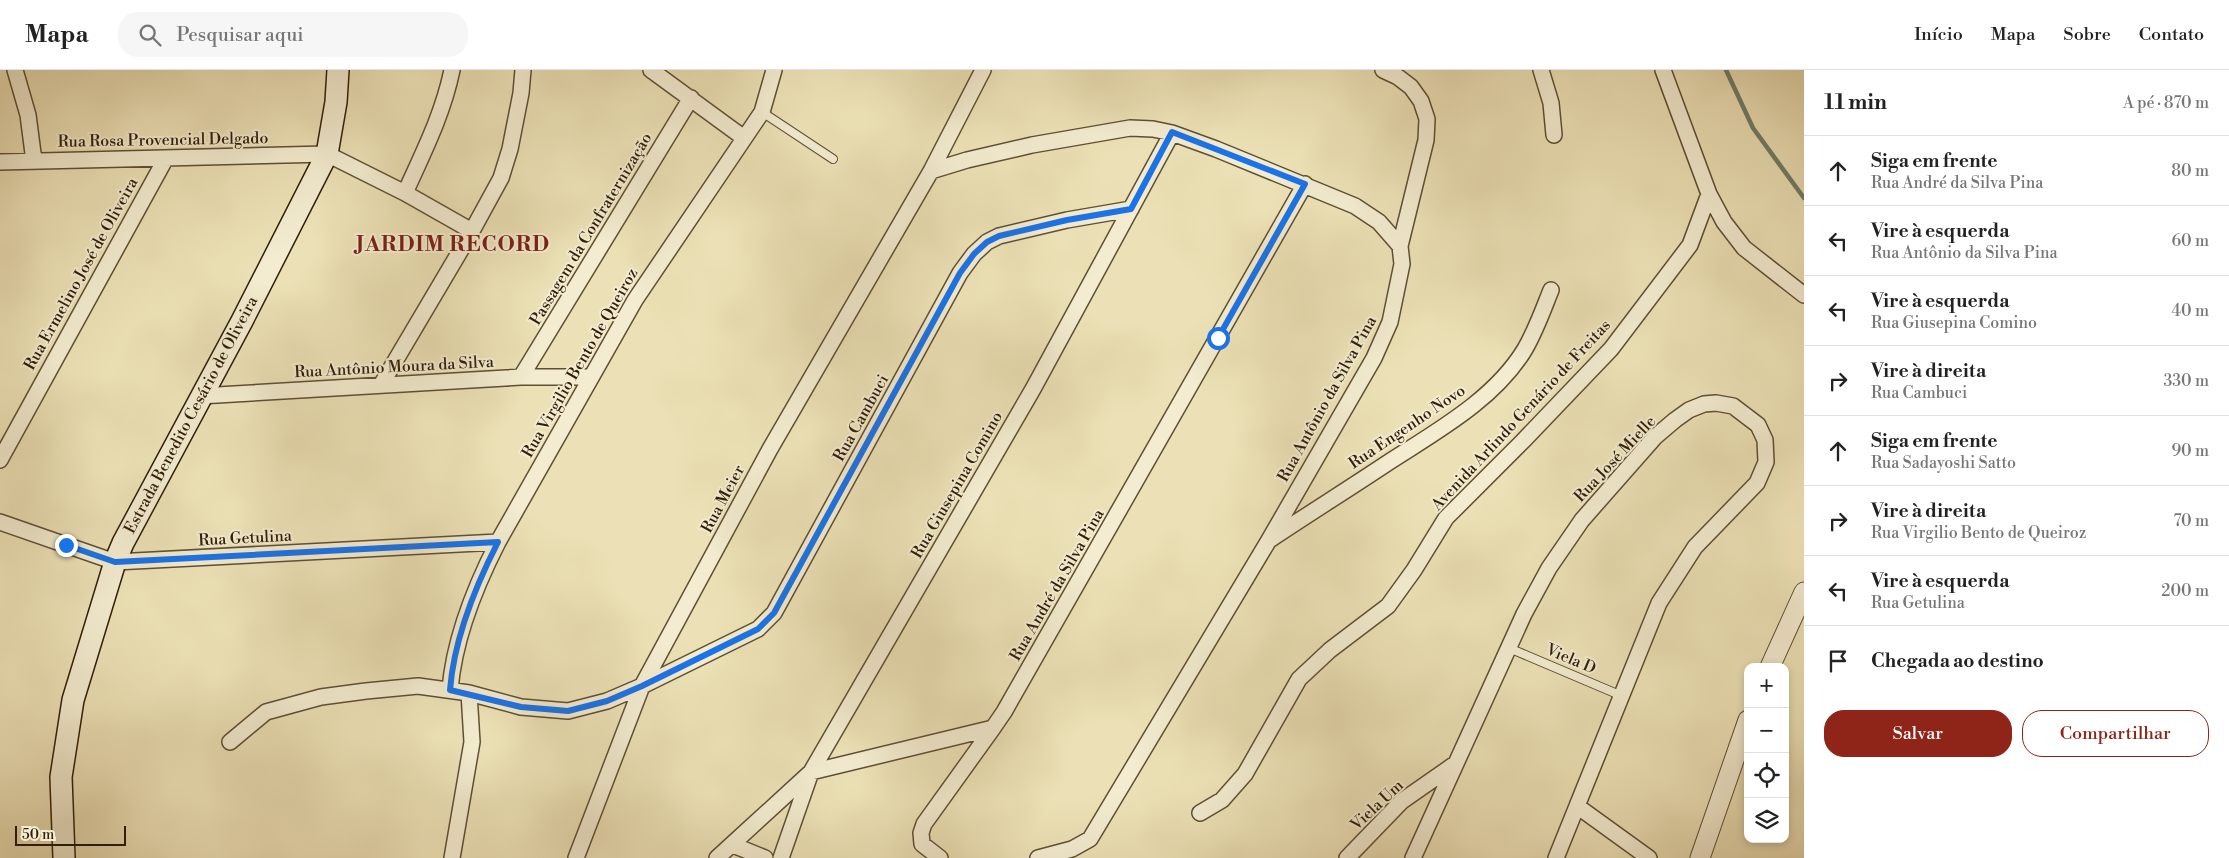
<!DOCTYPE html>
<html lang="pt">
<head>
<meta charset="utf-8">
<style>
	:root { --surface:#fff; --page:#f6f6f6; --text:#222; --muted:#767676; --line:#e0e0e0; --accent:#8f2418 }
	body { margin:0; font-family:"Libre Bodoni",serif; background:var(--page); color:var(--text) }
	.controls { position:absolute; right:15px; bottom:15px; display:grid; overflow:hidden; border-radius:10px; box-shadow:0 2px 8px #0003 }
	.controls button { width:45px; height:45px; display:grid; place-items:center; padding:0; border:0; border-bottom:1px solid var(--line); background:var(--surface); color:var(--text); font:25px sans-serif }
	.scale { position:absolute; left:15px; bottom:12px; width:111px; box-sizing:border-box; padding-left:5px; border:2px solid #301e09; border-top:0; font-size:14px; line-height:18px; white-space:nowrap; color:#301e09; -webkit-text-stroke:4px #f3ecd0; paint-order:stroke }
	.stop { position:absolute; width:15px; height:15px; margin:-11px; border:4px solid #1a73e8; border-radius:50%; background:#fff }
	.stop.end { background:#1a73e8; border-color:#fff; box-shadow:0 1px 5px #0008 }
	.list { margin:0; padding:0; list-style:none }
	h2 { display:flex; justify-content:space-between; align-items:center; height:65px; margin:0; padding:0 20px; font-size:21px }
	h2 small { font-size:16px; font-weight:400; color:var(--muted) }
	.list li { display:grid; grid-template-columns:32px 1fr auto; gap:15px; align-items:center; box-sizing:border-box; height:70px; padding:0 20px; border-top:1px solid var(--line) }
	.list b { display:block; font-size:19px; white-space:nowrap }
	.list p { margin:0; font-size:16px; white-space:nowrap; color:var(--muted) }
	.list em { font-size:16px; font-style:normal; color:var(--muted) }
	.actions { display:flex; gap:10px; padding:15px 20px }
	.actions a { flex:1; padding:11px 0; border:1px solid var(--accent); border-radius:20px; text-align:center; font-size:18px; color:var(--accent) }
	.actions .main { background:var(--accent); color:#fff }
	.icon { flex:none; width:28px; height:28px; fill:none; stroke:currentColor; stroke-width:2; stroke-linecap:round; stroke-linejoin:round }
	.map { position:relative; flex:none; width:1804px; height:788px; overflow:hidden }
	header { display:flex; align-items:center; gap:30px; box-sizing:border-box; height:70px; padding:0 25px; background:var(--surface); border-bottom:1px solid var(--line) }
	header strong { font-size:24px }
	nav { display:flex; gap:28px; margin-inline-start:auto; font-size:18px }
	.search { width:350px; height:45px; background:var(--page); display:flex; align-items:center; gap:12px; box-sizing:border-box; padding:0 18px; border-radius:20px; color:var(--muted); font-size:19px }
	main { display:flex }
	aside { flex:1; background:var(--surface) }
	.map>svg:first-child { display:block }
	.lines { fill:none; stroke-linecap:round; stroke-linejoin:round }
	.stream { stroke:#6f7e6b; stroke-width:4.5 }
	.service-casing { stroke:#5f4f34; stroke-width:10 }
	.minor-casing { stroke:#5f4f34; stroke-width:18 }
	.tertiary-casing { stroke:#5f4f34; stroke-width:21 }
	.secondary-casing { stroke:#301e09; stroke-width:24 }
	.service { stroke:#f3ecd0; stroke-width:8 }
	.minor { stroke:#f3ecd0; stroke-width:15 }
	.tertiary { stroke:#f3ecd0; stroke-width:19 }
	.secondary { stroke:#f3ecd0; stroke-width:21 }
	.route { stroke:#1a73e8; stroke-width:6 }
	.labels { text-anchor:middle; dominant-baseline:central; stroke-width:4; stroke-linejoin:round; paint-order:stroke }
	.street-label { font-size:16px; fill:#301e09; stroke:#f3ecd0 }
	.district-label { font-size:21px; font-weight:bold; letter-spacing:1px; fill:#7a1f14; stroke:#f3ecd0 }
</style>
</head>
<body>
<header>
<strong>Mapa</strong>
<div class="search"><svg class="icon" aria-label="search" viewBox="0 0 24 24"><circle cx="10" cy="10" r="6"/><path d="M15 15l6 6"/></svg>Pesquisar aqui</div>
<nav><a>Início</a><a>Mapa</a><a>Sobre</a><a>Contato</a></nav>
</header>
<main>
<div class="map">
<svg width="1804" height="788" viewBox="0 0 1804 788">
	<rect width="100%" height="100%" fill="#ece1b6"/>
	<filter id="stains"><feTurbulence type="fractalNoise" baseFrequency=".004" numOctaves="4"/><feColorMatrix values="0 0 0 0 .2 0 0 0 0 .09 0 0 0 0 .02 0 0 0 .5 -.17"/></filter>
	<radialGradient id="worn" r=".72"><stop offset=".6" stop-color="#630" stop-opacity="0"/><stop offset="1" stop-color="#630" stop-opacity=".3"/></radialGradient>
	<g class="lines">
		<path class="stream" d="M1726 0 1753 58 1804 128"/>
		<defs>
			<path id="service" d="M762 42 833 89
				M1509 578 1622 626"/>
			<path id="minor" d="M15 0 28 45 34 91
				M651 0 744 68
				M1383 0 1398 7 1411 17 1421 31 1427 49 1426 70 1400 176
				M1541 0 1551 33 1554 65
				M0 92 327 84 405 123 472 161
				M931 101 967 90 1032 75 1130 58 1153 59 1172 63 1216 79 1355 136 1379 152 1400 176 1402 194 1390 252 1374 288 1269 470 1090 769 1072 779 1038 788
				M405 123C423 83 443 44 452 0
				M1709 124 1724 152 1744 178 1804 225
				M521 307 691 28
				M381 315 472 161 501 108 510 79 521 23 523 0
				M200 326 521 307H590
				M0 390 166 88
				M0 452 115 492 498 472
				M1271 469C1310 443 1350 418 1389 392 1437 361 1495 329 1525 279 1536 260 1543 240 1551 220
				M450 620C454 568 475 517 498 472L635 230 762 42 774 0
				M230 672 266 642 321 627 366 621 418 616 469 623 521 637 568 641 607 631 642 616 758 559 774 543 960 203 974 184 987 172 999 166 1067 150 1131 139
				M1577 736 1649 788
				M1200 743 1222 730 1245 704 1299 609 1330 580 1388 536 1414 500 1446 448 1523 371 1611 279 1690 175 1709 124 1663 0
				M733 775 765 788
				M452 788 472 672 469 623
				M576 788 642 616 770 379 931 101 983 0
				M717 788 811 702 993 658 1004 642 1305 114
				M781 788 811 702 1033 319 1172 63
				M940 788 922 774 921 763 924 754 993 658
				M1347 788 1402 731 1455 694
				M1413 788 1524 544 1549 498 1582 450 1655 367 1675 350 1689 340 1704 334 1716 333 1733 336 1758 355 1765 370 1766 392 1757 413 1695 477 1659 533 1556 788"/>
			<path id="tertiary" d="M1770 597 1804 522
				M1700 788 1748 650"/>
			<path id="secondary" d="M64 788 61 707 73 630 115 492 123 473 242 251 327 84 336 32 338 0"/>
		</defs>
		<use href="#service" class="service-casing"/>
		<use href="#minor" class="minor-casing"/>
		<use href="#tertiary" class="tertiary-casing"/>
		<use href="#secondary" class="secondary-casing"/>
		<use href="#service" class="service"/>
		<use href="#minor" class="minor"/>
		<use href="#tertiary" class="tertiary"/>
		<use href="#secondary" class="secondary"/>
	</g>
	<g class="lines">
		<path class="route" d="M66 475 115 492 498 472C475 517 454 568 450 620L521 637 568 641 607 631 642 616 758 559 774 543 960 203 974 184 987 172 999 166 1067 150 1131 139 1172 62 1305 114 1218 268"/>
	</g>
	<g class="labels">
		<g class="street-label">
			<text transform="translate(163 70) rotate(-1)">Rua Rosa Provencial Delgado</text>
			<text transform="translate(591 159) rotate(-59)">Passagem da Confraternização</text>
			<text transform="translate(81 204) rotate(-61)">Rua Ermelino José de Oliveira</text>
			<text transform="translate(580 293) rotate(-60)">Rua Virgilio Bento de Queiroz</text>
			<text transform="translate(394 297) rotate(-3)">Rua Antônio Moura da Silva</text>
			<text transform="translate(1327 329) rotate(-61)">Rua Antônio da Silva Pina</text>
			<text transform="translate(191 345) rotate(-62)">Estrada Benedito Cesário de Oliveira</text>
			<text transform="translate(1521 345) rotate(-47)">Avenida Arlindo Genário de Freitas</text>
			<text transform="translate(861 348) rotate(-61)">Rua Cambuci</text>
			<text transform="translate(1407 357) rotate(-34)">Rua Engenho Novo</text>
			<text transform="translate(1615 389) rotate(-47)">Rua José Mielle</text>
			<text transform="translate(957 415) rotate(-60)">Rua Giusepina Comino</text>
			<text transform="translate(723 429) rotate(-62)">Rua Meier</text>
			<text transform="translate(245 468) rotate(-3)">Rua Getulina</text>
			<text transform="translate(1057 515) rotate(-60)">Rua André da Silva Pina</text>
			<text transform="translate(1571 589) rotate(23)">Viela D</text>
			<text transform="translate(1377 735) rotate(-43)">Viela Um</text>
		</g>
		<g class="district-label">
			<text x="453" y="175">JARDIM RECORD</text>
		</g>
	</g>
	<rect width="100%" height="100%" filter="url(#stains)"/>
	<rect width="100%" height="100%" fill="url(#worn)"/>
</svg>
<div class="controls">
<button>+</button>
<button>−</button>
<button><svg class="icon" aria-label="locate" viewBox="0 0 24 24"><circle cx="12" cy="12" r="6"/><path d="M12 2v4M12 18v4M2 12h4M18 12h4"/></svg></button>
<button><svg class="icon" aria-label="layers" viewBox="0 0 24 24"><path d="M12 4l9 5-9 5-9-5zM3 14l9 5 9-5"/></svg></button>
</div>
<div class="scale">50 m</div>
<div class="stop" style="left:1218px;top:268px"></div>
<div class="stop end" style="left:66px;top:475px"></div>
</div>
<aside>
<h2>11 min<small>A pé · 870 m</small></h2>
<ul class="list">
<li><svg class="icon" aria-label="ahead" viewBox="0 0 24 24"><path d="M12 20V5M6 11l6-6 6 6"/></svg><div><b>Siga em frente</b><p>Rua André da Silva Pina</p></div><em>80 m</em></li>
<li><svg class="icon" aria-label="left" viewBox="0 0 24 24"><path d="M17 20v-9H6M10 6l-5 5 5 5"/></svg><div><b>Vire à esquerda</b><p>Rua Antônio da Silva Pina</p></div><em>60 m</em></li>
<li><svg class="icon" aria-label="left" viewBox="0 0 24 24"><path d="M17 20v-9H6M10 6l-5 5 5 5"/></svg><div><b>Vire à esquerda</b><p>Rua Giusepina Comino</p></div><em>40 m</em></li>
<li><svg class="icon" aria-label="right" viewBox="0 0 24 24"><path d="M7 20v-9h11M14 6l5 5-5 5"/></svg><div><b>Vire à direita</b><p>Rua Cambuci</p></div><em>330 m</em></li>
<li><svg class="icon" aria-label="ahead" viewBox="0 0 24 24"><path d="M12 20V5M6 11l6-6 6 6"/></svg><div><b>Siga em frente</b><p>Rua Sadayoshi Satto</p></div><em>90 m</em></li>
<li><svg class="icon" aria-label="right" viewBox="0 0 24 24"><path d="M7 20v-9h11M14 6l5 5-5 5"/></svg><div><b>Vire à direita</b><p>Rua Virgilio Bento de Queiroz</p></div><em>70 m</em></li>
<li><svg class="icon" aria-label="left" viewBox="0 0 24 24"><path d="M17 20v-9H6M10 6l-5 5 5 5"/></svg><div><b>Vire à esquerda</b><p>Rua Getulina</p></div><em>200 m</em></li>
<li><svg class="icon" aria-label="arrive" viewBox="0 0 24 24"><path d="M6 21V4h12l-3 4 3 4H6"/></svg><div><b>Chegada ao destino</b></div></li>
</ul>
<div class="actions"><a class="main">Salvar</a><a>Compartilhar</a></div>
</aside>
</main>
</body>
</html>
